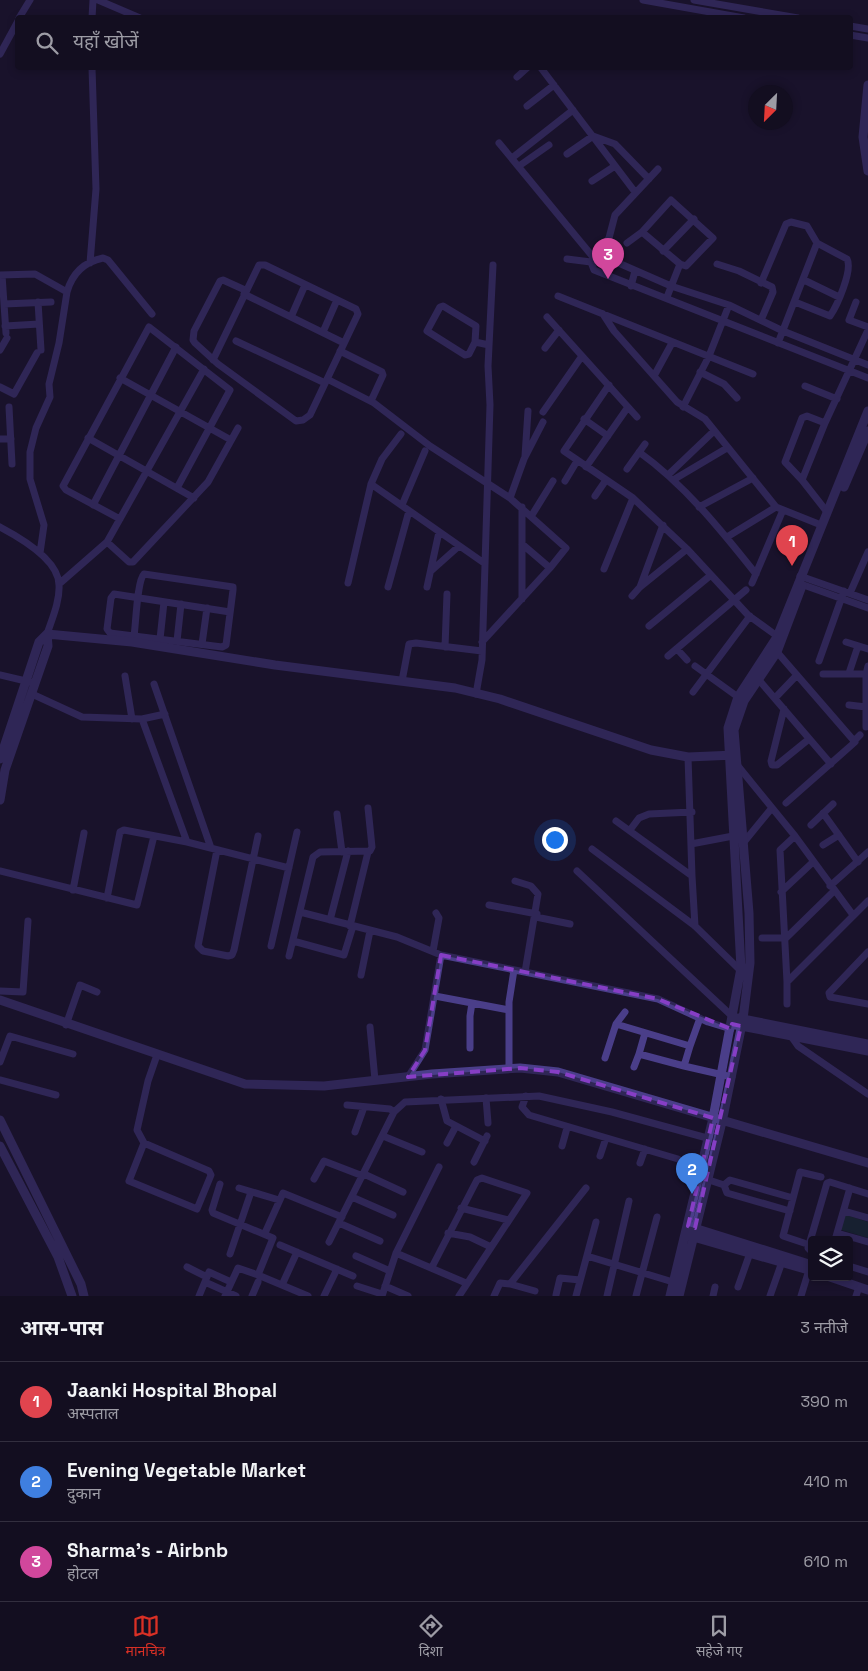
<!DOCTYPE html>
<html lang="hi">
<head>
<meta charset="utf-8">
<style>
	:root { --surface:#130e20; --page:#1c1729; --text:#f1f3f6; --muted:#9d9ca5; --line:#322e3e; --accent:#d93025 }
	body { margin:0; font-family:"Space Grotesk","Noto Sans Devanagari",sans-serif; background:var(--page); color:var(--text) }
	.controls { position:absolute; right:15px; bottom:15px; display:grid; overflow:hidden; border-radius:5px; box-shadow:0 2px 8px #0003 }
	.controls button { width:45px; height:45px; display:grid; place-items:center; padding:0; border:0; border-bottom:1px solid var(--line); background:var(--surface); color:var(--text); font:25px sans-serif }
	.compass { position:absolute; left:748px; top:85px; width:45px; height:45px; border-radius:50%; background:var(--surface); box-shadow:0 2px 8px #0003; rotate:204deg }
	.you { position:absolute; left:554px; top:839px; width:18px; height:18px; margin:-12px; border:4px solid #fff; border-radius:50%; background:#1a73e8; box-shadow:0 0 0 8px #1a73e833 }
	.badge { display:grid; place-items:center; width:32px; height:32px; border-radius:50%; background:var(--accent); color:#fff; font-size:16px; font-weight:700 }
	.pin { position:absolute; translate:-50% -41px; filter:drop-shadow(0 1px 2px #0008) }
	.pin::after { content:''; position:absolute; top:26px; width:18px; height:15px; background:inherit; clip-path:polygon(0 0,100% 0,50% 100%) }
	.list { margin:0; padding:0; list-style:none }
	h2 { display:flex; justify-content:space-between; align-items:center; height:65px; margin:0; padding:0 20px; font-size:21px }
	h2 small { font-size:16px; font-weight:400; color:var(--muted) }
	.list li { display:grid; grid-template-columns:32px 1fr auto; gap:15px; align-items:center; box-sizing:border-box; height:80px; padding:0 20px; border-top:1px solid var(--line) }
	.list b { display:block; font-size:19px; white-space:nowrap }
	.list p { margin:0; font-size:16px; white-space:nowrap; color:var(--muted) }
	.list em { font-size:16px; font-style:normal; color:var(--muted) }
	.icon { flex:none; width:28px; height:28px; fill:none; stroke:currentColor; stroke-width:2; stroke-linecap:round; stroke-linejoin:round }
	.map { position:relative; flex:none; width:868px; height:1296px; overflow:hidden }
	.search { position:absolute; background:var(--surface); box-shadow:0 2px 8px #0003; left:15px; right:15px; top:15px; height:55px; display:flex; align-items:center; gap:12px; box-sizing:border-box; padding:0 18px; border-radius:5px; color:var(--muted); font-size:19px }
	.sheet { height:305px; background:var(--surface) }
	nav { display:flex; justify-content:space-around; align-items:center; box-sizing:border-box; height:70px; border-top:1px solid var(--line); background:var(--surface); font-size:14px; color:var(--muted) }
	nav a { display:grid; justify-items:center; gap:2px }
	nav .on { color:var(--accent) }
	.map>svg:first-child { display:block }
	.green { fill:#153235 }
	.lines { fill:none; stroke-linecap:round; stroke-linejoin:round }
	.minor { stroke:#4a3e89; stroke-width:7 }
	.tertiary { stroke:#4a3e89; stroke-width:9 }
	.marked { fill:none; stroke:#863ec5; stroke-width:4; stroke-dasharray:10 6; stroke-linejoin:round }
</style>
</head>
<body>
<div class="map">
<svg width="868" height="1296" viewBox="0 0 868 1296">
	<rect width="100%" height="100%" fill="#19122b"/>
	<path class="green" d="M843 1214 868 1222V1238L838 1229Z"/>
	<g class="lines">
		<path class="minor" d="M98 0 140 18
			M643 0 744 18
			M694 0 798 18
			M19 18 30 0
			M92 18 93 0
			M850 26 868 29
			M850 35 868 38
			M0 54 18 21
			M541 68 635 192
			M517 77 527 68
			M527 106 554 85
			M499 143 593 257
			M567 154 593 136 615 144 649 179
			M512 158 573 110
			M519 166 549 145
			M592 181 615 166
			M627 243 642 232
			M663 251 694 219
			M598 254 609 238 615 215 658 169
			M567 259 591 262
			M90 263 96 189 92 68
			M717 264 739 271 772 287 773 292 761 320
			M0 275 35 274 67 292C72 274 84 262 103 258L108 260 152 314
			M2 275 6 333
			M804 280 839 297
			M761 283 786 224 791 222 807 226 817 243 778 343
			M631 286 635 271
			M244 294 344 343
			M558 296 753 374
			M667 297 680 264 642 232 671 200 713 238 686 266 680 264
			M38 302 41 350
			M795 302 830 316C837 306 853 270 847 259L817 243
			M856 302 849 320 868 327
			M4 304 51 302
			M603 314 614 331 677 402 705 419 776 507 821 525
			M291 317 305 285
			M547 317 637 417
			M5 326 39 324
			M323 332 337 300
			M236 341 325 383
			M475 342 476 326 443 306 440 307 427 331 465 355 469 354 475 342 489 345
			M545 348 559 330
			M0 350 7 338
			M340 351 382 372 383 375 371 401
			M213 360 259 265H265L356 309 358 314 310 415 303 420 296 421 218 364 195 343 193 340 194 331 220 281 223 280 245 290
			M868 365 783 331 729 305 671 286 598 254 591 262 594 270 868 378
			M700 372 724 384 737 398
			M654 376 672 343
			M120 378 231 440
			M327 379 374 403 430 446 510 498 566 548 550 568 482 642
			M609 385 564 451 633 498 687 549 748 615 777 636
			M805 386 837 399
			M0 387 14 394 37 353
			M9 407 12 464
			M683 407 709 356 729 305
			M543 412 582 356
			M584 419 608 436
			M88 438 194 498
			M0 439H11
			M639 452C685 485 721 530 756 574
			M525 456 528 411
			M586 467 628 407
			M627 469 645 444
			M668 475 714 431
			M673 480 727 448
			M802 480 785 462 802 418 807 416 825 423
			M565 481 577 461
			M371 484 484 563
			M595 496 606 480
			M510 498 524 459 543 422
			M93 505 176 347
			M402 505 425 451
			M699 507 753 478
			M827 512 802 480 825 423 868 330
			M532 515 553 481
			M120 519 66 490 63 486 149 327 230 390 177 488
			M0 527C19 537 59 560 59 585 60 601 52 619 47 634
			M727 537 776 507
			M107 542 129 562H133L208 482 238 428
			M522 544 550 568
			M40 553 44 525 30 479V452L36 428 50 397 49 384 59 343 67 292
			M604 569 633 498
			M431 571 459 546
			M800 576 868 600
			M348 583 371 484 382 459 401 434
			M752 583 783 510
			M798 583 868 608
			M59 584 107 542 204 369
			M388 587 409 511
			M427 587 439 532
			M640 587 663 525
			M850 593 868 552
			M632 596 640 587 687 549
			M522 599V507
			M649 626 711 575
			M134 636C136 623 137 581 144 574L233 587V590L226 645 222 647 110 633 107 629 111 598 114 594 230 612
			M160 639 164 602
			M177 641 181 604
			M846 642 868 649
			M202 644 207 608
			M445 647 447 594
			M677 649 687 660
			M777 652 855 742 786 803
			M668 656 746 590
			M819 661 844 591
			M695 666 738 697
			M849 673 858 646
			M823 674H868
			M0 675 30 682
			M125 676 132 719
			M758 679 831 764
			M402 681 409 644 416 643 482 651
			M154 684 211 848
			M693 692 750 616
			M32 694 82 717 142 719 187 842
			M476 694 482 660 490 405 488 366 493 265
			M775 698 797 675
			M849 705 866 707
			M784 709 771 761 772 765H777L809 739
			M142 719 165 714
			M866 727V674L868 666
			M854 741 860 735
			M688 757 692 876
			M738 766 795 836
			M823 813 858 862
			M337 814 342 852
			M616 821 692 876 695 926
			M811 825 833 804
			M630 830 639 818 649 814 692 812
			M744 842 771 809
			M691 844 733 836
			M823 845 839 835
			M592 849 695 926 740 970
			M217 850 198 946 203 951 228 956 232 955 234 950 258 836
			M0 871 137 905 154 836
			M577 871 733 1017
			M515 881 531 886 538 894 525 972
			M830 886 868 852
			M73 890 84 833
			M781 892 813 862
			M107 898 120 832 124 830 187 842 289 868
			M489 905 537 914
			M300 912 397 937 441 955 658 999 708 1022 731 1029
			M536 917 570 924
			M330 920 348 851
			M350 926 368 852
			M762 938H786L834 891
			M293 941 344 955 353 926
			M271 946 297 832
			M433 951 439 918 436 913
			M868 952 829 993 830 997 868 1004
			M289 956 313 857 320 852 370 851 372 847 368 808
			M361 975 370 931
			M787 982 780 850 795 836 853 915
			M0 991 23 992 28 921
			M435 996 509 1010
			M787 1004V982L868 901
			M616 1024 690 1046 684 1066 639 1054 645 1033
			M66 1025 80 985 97 992
			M370 1027 375 1080
			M791 1036 798 1046 868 1094
			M690 1046 700 1018
			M470 1048V1016L472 1003
			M605 1058 616 1024 625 1012
			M0 1062 10 1036 73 1054
			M684 1066 732 1077
			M634 1067 639 1054
			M509 1069V1002L514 970
			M408 1077 425 1050 441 955
			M0 1080 56 1095
			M526 1096 522 1107 529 1115 678 1159
			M486 1098 488 1123
			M441 1099 447 1121 485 1141
			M347 1105 390 1109 394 1112
			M355 1132 364 1107
			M383 1136 422 1152
			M144 1143 209 1171 211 1175 197 1209 129 1181 144 1143 137 1130 148 1081 157 1055
			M447 1143 456 1126
			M562 1146 567 1128
			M600 1156 606 1138
			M474 1162 487 1136
			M640 1163 645 1149
			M364 1174 403 1192
			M314 1179 324 1161 363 1176
			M709 1180 724 1185
			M220 1184 212 1210 213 1213 273 1238 258 1275 308 1296
			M239 1188 279 1200
			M352 1197 393 1215
			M461 1208 508 1220
			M790 1211 727 1193 724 1185 730 1180 793 1198
			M844 1211 868 1218
			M339 1223 380 1241
			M265 1233 283 1193 342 1217
			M448 1233 470 1237 491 1247
			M837 1233 868 1242
			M835 1240 850 1188
			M329 1242 394 1112 405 1102 539 1096 612 1112 707 1138
			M804 1243 783 1236 800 1172 821 1177
			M280 1245 353 1276
			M812 1252 808 1248 827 1183 830 1182 868 1194
			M396 1253 466 1283
			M230 1254 251 1192
			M356 1256 390 1271
			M587 1256 673 1282
			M849 1266 868 1272
			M187 1267 207 1277
			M432 1267 477 1180 482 1178 527 1193 459 1296
			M205 1282 236 1296
			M510 1284 535 1291
			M282 1285 297 1252
			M357 1286 382 1294
			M385 1286 408 1296
			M738 1287 750 1253
			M556 1295 560 1278 580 1280
			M199 1296 209 1272 231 1282
			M225 1296 238 1268 258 1275
			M252 1296 258 1282
			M324 1296 337 1269
			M382 1296 396 1253 439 1167
			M494 1296 500 1283 510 1284 586 1188
			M576 1296 596 1222
			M607 1296 629 1201
			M636 1296 657 1217
			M713 1296 715 1287
			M770 1296 783 1259
			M801 1296 809 1270
			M856 1296 859 1287"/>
		<path class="tertiary" d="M868 85 863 137 868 171
			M844 487 868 431
			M0 759 39 642 47 634 132 642 275 665 455 688 500 699 651 750 688 757 735 755
			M0 800 5 770 48 646 47 634
			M0 1000 245 1084 324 1086 432 1074 520 1068 558 1072 868 1163
			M738 1018 868 1044
			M736 1025 868 1051
			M0 1120 81 1284 84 1296
			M0 1146 58 1257 72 1296
			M691 1227 812 1265
			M690 1236 812 1271
			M830 1277 868 1290
			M670 1296 713 1118 741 968 728 728 738 697 777 637 868 411
			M679 1296 722 1122 743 1019 750 963 749 913 734 730 744 701 777 652 802 586"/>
	</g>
	<path d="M0 0H868V1296H0ZM441 955 658 999 731 1029 732 1024 741 1026 695 1228 688 1226 713 1118 558 1072 520 1068 408 1077 425 1050Z" fill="#19122b" fill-opacity=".55" fill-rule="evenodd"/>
	<path class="marked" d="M441 955 658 999 731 1029 732 1024 741 1026 695 1228 688 1226 713 1118 558 1072 520 1068 408 1077 425 1050Z"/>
</svg>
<div class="controls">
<button><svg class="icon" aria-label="layers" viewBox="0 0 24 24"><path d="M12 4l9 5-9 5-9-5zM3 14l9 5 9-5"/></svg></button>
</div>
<svg class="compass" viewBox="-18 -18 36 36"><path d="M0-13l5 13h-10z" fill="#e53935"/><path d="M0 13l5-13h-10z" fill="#9d9ca5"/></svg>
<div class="you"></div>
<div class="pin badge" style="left:792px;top:566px;background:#e0444e">1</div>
<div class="pin badge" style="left:692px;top:1194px;background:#3f7fe0">2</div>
<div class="pin badge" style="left:608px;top:279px;background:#d1479c">3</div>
<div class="search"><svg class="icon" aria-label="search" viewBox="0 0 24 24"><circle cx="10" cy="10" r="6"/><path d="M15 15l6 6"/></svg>यहाँ खोजें</div>
</div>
<section class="sheet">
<h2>आस-पास<small>3 नतीजे</small></h2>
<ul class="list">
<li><span class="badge" style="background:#e0444e">1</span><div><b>Jaanki Hospital Bhopal</b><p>अस्पताल</p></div><em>390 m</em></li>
<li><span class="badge" style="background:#3f7fe0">2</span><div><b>Evening Vegetable Market</b><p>दुकान</p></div><em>410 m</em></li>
<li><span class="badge" style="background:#d1479c">3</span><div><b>Sharma's - Airbnb</b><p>होटल</p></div><em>610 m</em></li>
</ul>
</section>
<nav>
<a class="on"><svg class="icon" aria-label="map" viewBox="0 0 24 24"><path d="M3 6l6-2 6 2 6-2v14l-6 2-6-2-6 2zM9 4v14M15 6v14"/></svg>मानचित्र</a>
<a><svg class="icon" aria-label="directions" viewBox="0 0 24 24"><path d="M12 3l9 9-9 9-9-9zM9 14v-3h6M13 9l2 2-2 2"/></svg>दिशा</a>
<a><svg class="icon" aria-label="saved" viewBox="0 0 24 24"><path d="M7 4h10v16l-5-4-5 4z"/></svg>सहेजे गए</a>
</nav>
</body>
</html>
